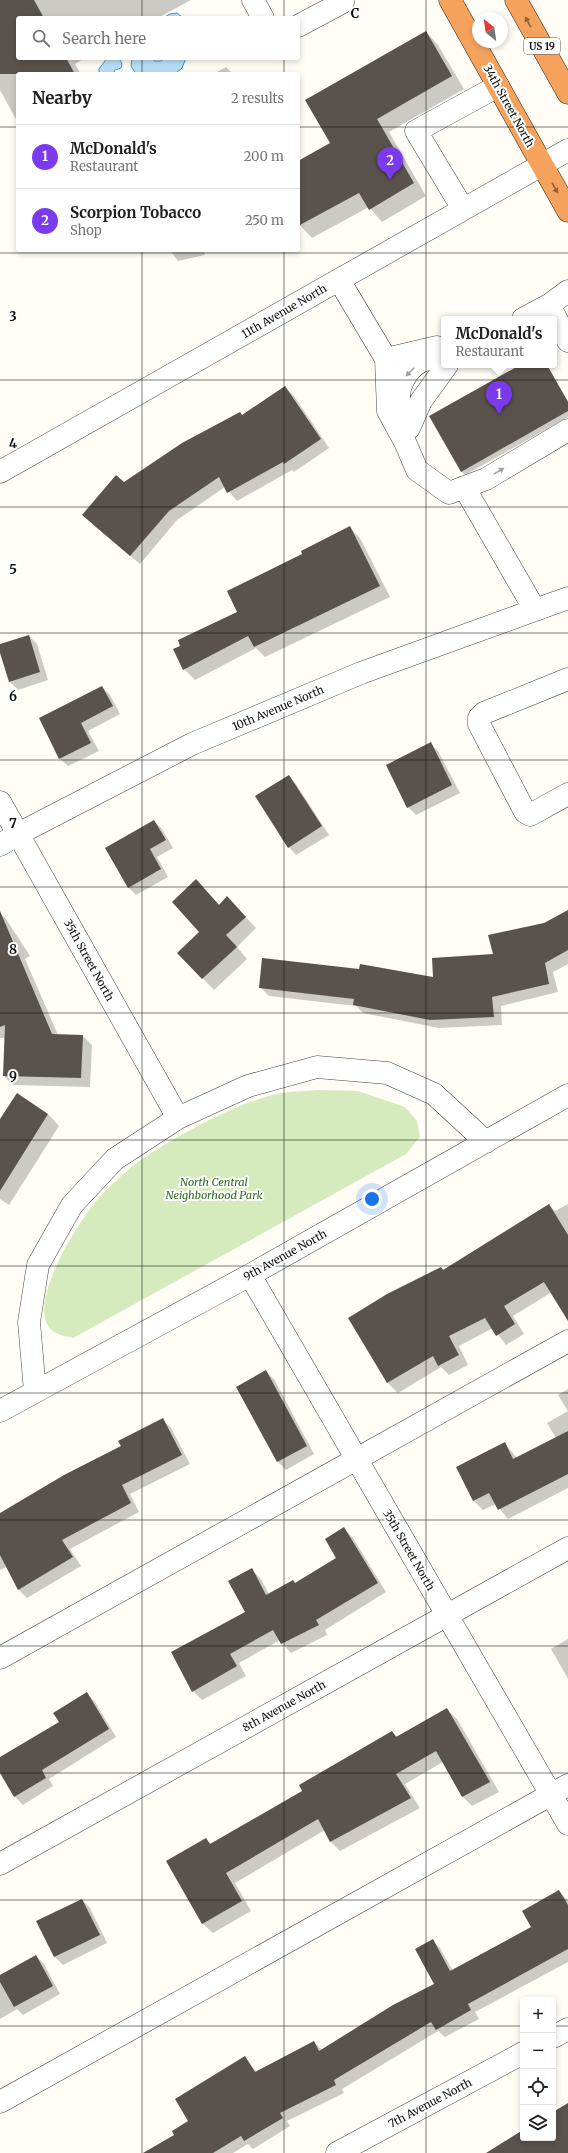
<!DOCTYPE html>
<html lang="en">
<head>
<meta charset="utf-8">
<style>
	:root { --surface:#fff; --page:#f6f6f6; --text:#202124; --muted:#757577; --line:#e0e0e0; --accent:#7c3aed }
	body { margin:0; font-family:Merriweather,serif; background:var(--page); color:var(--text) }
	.controls { position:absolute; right:12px; bottom:12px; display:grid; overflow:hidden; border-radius:4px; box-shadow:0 2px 6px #0003 }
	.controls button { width:36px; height:36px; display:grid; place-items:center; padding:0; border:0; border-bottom:1px solid var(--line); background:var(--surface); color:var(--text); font:20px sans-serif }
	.compass { position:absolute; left:472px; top:12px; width:36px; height:36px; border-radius:50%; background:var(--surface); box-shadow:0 2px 6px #0003; rotate:331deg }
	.you { position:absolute; left:372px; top:1199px; width:14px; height:14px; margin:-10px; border:3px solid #fff; border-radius:50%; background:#1a73e8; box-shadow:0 0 0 6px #1a73e833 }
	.badge { display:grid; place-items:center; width:26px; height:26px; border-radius:50%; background:var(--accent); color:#fff; font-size:13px; font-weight:700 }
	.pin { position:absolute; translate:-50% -33px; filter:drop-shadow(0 1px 2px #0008) }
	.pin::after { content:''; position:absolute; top:21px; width:14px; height:12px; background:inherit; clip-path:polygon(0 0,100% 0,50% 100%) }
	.popup { position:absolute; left:441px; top:316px; width:116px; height:52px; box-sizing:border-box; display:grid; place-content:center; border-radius:4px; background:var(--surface); filter:drop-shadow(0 1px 3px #0005); font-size:13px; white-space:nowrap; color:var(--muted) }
	.popup b { font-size:15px; color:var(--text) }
	.popup::after { content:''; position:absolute; left:50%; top:100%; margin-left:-8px; border:8px solid transparent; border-top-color:var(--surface) }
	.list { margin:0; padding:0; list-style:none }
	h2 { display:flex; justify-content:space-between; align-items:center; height:52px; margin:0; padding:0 16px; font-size:17px }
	h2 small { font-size:13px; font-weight:400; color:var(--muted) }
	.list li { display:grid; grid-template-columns:26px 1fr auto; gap:12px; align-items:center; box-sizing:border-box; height:64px; padding:0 16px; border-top:1px solid var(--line) }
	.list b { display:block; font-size:15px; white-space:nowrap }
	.list p { margin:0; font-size:13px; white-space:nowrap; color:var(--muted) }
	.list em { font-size:13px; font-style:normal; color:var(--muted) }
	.icon { flex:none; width:22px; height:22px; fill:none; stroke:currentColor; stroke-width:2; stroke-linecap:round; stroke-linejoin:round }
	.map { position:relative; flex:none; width:568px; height:2153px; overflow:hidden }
	.search { position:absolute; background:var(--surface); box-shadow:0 2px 6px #0003; left:16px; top:16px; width:284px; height:44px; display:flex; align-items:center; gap:10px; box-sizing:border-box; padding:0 14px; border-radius:4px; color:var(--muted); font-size:15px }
	.panel { position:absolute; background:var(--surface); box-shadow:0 2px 6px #0003; left:16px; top:72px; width:284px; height:180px; border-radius:4px }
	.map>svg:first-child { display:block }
	.green { fill:#d5ebbd }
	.water { fill:#b9e0f7; stroke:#3f96cf }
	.shadow { fill:#0003 }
	.building { fill:#5a524d }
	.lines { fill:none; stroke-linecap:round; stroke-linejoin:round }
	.minor-casing { stroke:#444; stroke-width:23 }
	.highway-casing { stroke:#222; stroke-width:23 }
	.minor { stroke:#fff; stroke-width:22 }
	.highway { stroke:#f5a25d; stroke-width:22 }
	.oneway { fill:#8e613b }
	.oneway2 { fill:#a0a0a0 }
	.grid { fill:none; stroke:#111; stroke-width:1; stroke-opacity:0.55 }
	.labels { text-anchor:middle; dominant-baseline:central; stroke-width:4; stroke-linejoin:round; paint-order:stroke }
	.shield { fill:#fff; stroke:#585858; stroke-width:1 }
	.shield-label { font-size:10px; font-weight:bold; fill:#111 }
	.street-label { font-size:11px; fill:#111; stroke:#fff }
	.park-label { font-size:11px; font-style:italic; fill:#2f6b1f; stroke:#fff }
	.grid-label { font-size:13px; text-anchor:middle; font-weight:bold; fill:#111; stroke:#fff; stroke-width:4; stroke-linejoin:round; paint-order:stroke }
</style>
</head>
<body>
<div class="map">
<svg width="568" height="2153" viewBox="0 0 568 2153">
	<rect width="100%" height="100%" fill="#fffdf5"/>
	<path class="green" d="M321 1090 358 1091 405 1107 417 1121 420 1137 406 1154 73 1338C64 1336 55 1335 49 1327 29 1301 76 1226 94 1204 102 1193 126 1171 138 1162 172 1138 241 1100 282 1093 295 1091 308 1091 321 1090Z"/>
	<path class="water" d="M177 13 183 18H163L170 14Z
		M107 58H119L122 64 121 68 115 70 113 74H99V69Z
		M132 58H151L155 61H161L166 58H186L182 68 175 74H136L131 66Z"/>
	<path class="shadow" d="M0 0H191L158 18H18V58H85L75 64 81 74H18V123L0 90Z
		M426 32 438 45 464 89 389 132 426 196 382 222 369 207 312 238 298 223V162L332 143Z
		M226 67 233 74H213Z
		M170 250H203L205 255 178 261Z
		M522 365H547L568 401V417L465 475 461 471Z
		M285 387 294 396 329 448 294 472 292 470 237 501 225 487 177 520 140 564 92 524 124 483 240 413 243 416Z
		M349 527 360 538 390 597 265 657 256 648 195 680 184 669 304 555Z
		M29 636 37 644 48 680 18 690 10 682 0 645Z
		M102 687 110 695 120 714 88 731 99 751 68 766 60 759 40 719Z
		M430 743 438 751 460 793 416 815 408 807Z
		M288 776 296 784 329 835 296 855 289 847Z
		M154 821 162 829 173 848 157 857 168 877 136 895 128 887Z
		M196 880 219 905 238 909 256 928 237 947 247 959 214 990 178 953 201 932Z
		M568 911V964L553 972 558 992 501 1006 502 1025 439 1028 363 1013 356 1006 269 996 260 987 434 978 495 955Z
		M0 913 6 919 30 956 25 959 58 1035 83 1036 92 1045 90 1087 13 1085 4 1076 5 1038H0Z
		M48 1114 59 1126 9 1205 0 1199V1121Z
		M568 1204V1308L552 1292 513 1316 524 1334 506 1345 493 1328 459 1346 468 1365 449 1375 441 1367 398 1393 388 1383 349 1318 441 1268 444 1270 549 1205 555 1211Z
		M266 1372 274 1379 314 1454 286 1470 278 1462 238 1387Z
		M568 1389V1488L508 1519 496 1504 483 1510 474 1501 505 1444 517 1458 556 1438 547 1423 568 1411 558 1395Z
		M163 1420 171 1428 190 1464 130 1494 139 1512 70 1549 81 1566 27 1598 18 1589 7 1567 0 1570V1514L122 1447Z
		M344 1529 353 1538 386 1592 325 1630 327 1635 291 1653 280 1640 239 1663 246 1676 202 1700 193 1691 246 1612 251 1569 261 1579 269 1594 295 1583 337 1558Z
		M568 1639V1679L551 1649Z
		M87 1694 95 1702 116 1737 49 1779 53 1786 23 1805 15 1797 0 1771V1759L60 1722Z
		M447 1709 457 1719 499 1792 472 1806 463 1797 443 1762 405 1784 420 1808 340 1851 331 1842 325 1830 235 1883 251 1911 213 1933 203 1924 167 1861 206 1839 211 1844 304 1792 392 1732 398 1737Z
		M559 1891 568 1901V1962L475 2012 479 2019 445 2037 438 2031 342 2089 344 2093 287 2121 290 2126 253 2149 248 2144 233 2153H145L175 2136 245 2058 257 2072 314 2042 322 2050 435 1985 432 1940 440 1948 453 1971 533 1927Z
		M82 1900 90 1908 107 1943 63 1965 55 1957 37 1922Z
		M36 1956 44 1964 60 1994 23 2015 17 2009 0 2019V1976Z"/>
	<path class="building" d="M0 0H34L44 18H18V58H66L75 74H0Z
		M426 31 452 76 377 119 414 183 369 210 359 193 298 226V161L330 143 305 100Z
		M520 365H547L568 402V411L461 472 429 416Z
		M285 386 321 439 284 464 283 462 227 493 219 477 169 511 130 556 82 515 116 475 124 482 182 443 240 412 242 415Z
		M350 526 380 586 254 647 248 636 183 670 173 649 180 646 178 640 237 612 227 591 302 554 301 551Z
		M29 635 40 672 9 682 0 653V644Z
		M102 686 113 706 81 723 91 743 59 759 39 718Z
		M431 742 452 785 407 808 386 765Z
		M289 775 322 826 288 848 255 796Z
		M154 820 166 840 150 849 161 869 128 888 105 848Z
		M196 879 219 905 227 896 246 917 226 935 237 947 202 979 177 953 199 932 172 902Z
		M568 910V950L545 963 549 984 492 997 494 1017 430 1020 353 1005 354 999 259 988 262 958 359 969 360 964 433 977 432 958 493 954 488 935 544 923Z
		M0 911 52 1034 83 1035 81 1078 3 1076 5 1025 0 1027Z
		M17 1093 48 1114 0 1191V1119Z
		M549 1204 568 1235V1321L544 1282 504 1306 515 1324 496 1336 485 1318 449 1336 459 1355 438 1366 433 1356 387 1383 348 1318 387 1294 441 1267 443 1270Z
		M266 1370 307 1446 277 1462 236 1387Z
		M163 1418 182 1455 122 1485 131 1503 62 1540 73 1557 18 1590 0 1555V1513L64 1475 121 1446 118 1441Z
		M568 1431V1474L498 1510 489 1493 473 1501 456 1467 505 1442 513 1459Z
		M344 1527 378 1583 316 1620 319 1625 281 1644 273 1630 230 1654 237 1666 192 1692 171 1652 245 1612 228 1581 252 1568 266 1595 293 1580 295 1583 336 1558 325 1539Z
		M87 1692 109 1729 42 1770 46 1778 14 1797 0 1773V1757L59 1722 53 1713Z
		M447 1708 490 1782 462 1797 436 1751 396 1774 411 1798 330 1842 318 1819 226 1873 242 1901 202 1924 166 1861 206 1838 210 1844 302 1791 299 1785 392 1731 396 1737Z
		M559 1890 568 1905V1949L468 2004 471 2010 436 2030 431 2022 334 2080 336 2085 280 2113 283 2118 244 2141 241 2136 213 2153H143L174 2135 172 2131 188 2121 175 2099 245 2056 255 2072 314 2041 319 2051 393 2005 434 1984 415 1949 433 1939 450 1971 531 1927 522 1911Z
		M82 1899 100 1935 54 1957 36 1921Z
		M36 1955 53 1986 14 2007 0 1982V1975Z
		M568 2103V2153H486L523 2130V2138H553V2112Z"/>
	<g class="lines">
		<defs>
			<path id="minor" d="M253 0 263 18
				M298 26 343 2 342 0
				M463 209 416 131 498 86
				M339 280 386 359 388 411 405 442 417 470 449 493 486 479 568 430
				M549 305 568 341
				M523 319 549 305 568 291
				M386 359 437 347
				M401 410C394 390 406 365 428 359 433 358 439 359 444 358
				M409 428 421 401 447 365
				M0 472 568 150
				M464 487 535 610
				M568 679 484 713 479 718V724L525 812 530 815 568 794
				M0 802 178 1118 115 1159 72 1205 38 1265 29 1322 35 1391
				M0 845 18 834 192 744 361 673 568 598
				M178 1118 248 1086 317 1067 387 1073 434 1094 486 1142
				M250 1275 568 1824
				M0 1411 250 1275 568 1095
				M0 1658 568 1341
				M0 1864 568 1548
				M553 2037 568 2029
				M0 2102 568 1785
				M337 2153 523 2053"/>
			<path id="highway" d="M450 0 568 211
				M516 0 568 93"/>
		</defs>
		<use href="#minor" class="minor-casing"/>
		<use href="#highway" class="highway-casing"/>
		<use href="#minor" class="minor"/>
		<use href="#highway" class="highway"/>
	</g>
	<defs><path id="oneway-solid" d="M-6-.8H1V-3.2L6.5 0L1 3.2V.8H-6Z"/></defs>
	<g class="oneway">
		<use href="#oneway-solid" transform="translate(528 22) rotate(-119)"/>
		<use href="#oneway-solid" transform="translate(555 188) rotate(61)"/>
	</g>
	<g class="oneway2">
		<use href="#oneway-solid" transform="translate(410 372) rotate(135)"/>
		<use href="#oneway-solid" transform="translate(499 471) rotate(-31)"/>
	</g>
	<path class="grid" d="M142 0V18M284 0V18M426 0V2153M142 58V74M284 58V74M0 127H18M298 127H568M142 250V2153M284 250V2153M0 253H568M0 380H568M0 507H568M0 633H568M0 760H568M0 887H568M0 1013H568M0 1140H568M0 1266H568M0 1393H568M0 1520H568M0 1646H568M0 1773H568M0 1900H568M0 2026H523M553 2026H568"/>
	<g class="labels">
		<rect class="shield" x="524" y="38" width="36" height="16" rx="3"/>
		<g class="shield-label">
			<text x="542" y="46">US 19</text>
		</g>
		<g class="street-label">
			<text transform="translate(509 106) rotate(61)">34th Street North</text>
			<text transform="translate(284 311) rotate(-30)">11th Avenue North</text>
			<text transform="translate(278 708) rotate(-23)">10th Avenue North</text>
			<text transform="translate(89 960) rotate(61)">35th Street North</text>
			<text transform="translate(285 1255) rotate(-29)">9th Avenue North</text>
			<text transform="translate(409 1550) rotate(60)">35th Street North</text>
			<text transform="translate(284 1706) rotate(-29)">8th Avenue North</text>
			<text transform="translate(430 2103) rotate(-28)">7th Avenue North</text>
		</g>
		<g class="park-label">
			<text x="214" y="1182">North Central<tspan x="214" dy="13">Neighborhood Park</tspan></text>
		</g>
	</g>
	<g class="grid-label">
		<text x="355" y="18">C</text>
		<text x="13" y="321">3</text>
		<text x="13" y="448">4</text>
		<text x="13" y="574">5</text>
		<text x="13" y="701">6</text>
		<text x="13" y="828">7</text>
		<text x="13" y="954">8</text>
		<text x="13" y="1081">9</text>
	</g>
</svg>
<div class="controls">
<button>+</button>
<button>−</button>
<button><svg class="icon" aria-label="locate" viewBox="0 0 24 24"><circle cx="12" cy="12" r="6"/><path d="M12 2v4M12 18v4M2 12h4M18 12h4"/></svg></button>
<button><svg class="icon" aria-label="layers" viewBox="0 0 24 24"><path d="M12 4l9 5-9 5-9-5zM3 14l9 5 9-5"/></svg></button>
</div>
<svg class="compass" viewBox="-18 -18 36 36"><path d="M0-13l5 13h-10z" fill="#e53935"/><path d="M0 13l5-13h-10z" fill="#757577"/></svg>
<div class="you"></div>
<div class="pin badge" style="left:499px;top:414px">1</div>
<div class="popup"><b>McDonald's</b>Restaurant</div>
<div class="pin badge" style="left:390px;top:180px">2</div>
<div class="search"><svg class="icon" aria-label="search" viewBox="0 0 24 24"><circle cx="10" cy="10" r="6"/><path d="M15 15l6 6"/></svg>Search here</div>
<section class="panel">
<h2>Nearby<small>2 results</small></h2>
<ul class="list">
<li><span class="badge">1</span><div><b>McDonald's</b><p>Restaurant</p></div><em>200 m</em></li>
<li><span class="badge">2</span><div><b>Scorpion Tobacco</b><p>Shop</p></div><em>250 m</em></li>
</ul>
</section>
</div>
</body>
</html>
